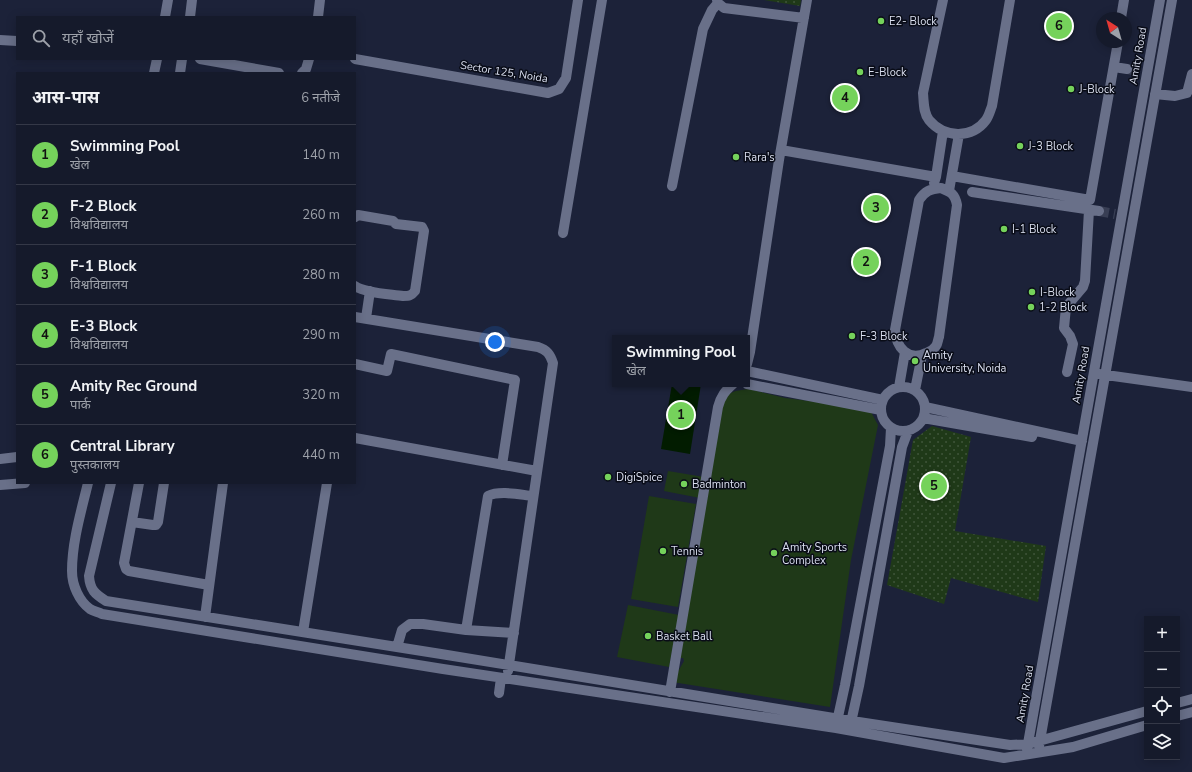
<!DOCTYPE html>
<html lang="hi">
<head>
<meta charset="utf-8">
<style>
	:root { --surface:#151a2b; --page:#222737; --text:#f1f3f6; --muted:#9da1a9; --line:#343847; --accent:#75d25b }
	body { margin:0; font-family:"Nunito Sans","Noto Sans Devanagari",sans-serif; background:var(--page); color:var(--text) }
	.controls { position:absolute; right:12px; bottom:12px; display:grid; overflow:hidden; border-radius:0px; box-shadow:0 2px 10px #0003 }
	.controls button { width:36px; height:36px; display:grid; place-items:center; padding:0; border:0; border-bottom:1px solid var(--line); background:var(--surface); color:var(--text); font:20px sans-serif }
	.compass { position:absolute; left:1096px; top:12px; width:36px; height:36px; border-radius:50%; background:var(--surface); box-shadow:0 2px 10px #0003; rotate:323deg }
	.you { position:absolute; left:495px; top:342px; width:14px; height:14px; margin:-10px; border:3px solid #fff; border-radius:50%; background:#1a73e8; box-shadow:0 0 0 6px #1a73e833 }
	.badge { display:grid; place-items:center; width:26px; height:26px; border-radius:50%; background:var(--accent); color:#111; font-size:13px; font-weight:700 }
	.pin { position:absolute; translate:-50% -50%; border:2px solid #fff; box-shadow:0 1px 4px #0006 }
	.popup { position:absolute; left:612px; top:335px; width:138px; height:52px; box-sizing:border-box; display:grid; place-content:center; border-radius:0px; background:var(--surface); filter:drop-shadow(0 1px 3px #0005); font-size:13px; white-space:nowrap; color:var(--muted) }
	.popup b { font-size:15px; color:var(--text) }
	.popup::after { content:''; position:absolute; left:50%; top:100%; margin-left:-8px; border:8px solid transparent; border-top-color:var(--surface) }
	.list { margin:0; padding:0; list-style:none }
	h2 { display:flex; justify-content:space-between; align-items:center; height:52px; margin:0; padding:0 16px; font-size:17px }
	h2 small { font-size:13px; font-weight:400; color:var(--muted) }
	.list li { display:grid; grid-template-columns:26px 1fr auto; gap:12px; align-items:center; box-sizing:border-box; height:60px; padding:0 16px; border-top:1px solid var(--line) }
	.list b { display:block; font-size:15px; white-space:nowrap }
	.list p { margin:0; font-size:13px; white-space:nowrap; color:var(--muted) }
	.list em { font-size:13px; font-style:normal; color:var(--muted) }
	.icon { flex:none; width:22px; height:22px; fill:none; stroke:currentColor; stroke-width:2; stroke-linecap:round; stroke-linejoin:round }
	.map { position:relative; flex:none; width:1192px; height:772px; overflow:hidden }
	.search { position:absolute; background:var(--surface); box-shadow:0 2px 10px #0003; left:16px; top:16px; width:340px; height:44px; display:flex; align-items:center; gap:10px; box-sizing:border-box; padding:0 14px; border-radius:0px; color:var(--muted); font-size:15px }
	.panel { position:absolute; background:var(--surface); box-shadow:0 2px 10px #0003; left:16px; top:72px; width:340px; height:412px; border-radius:0px }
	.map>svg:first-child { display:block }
	.grass { fill:url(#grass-dots) }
	.pitch { fill:#1f3918 }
	.water { fill:#021c00 }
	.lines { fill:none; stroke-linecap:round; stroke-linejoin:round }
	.minor-tunnel { stroke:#383e54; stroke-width:10; stroke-dasharray:10 5; stroke-linecap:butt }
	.minor { stroke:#697089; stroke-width:10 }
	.poi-dot { fill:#75d25b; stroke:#090c17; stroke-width:1.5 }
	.labels { text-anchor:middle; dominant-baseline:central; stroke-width:3; stroke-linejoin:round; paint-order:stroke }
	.poi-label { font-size:11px; fill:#dadfef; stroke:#090c17; text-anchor:start }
	.street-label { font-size:11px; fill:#dadfef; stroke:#090c17 }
</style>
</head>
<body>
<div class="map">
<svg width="1192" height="772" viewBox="0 0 1192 772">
	<defs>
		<pattern id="grass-dots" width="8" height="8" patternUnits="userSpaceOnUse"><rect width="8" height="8" fill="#1f3918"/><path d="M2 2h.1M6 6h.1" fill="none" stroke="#3f553a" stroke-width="1.8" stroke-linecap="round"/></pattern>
	</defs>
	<rect width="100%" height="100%" fill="#1c2239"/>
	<path class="grass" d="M764 0H801L800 6Z
		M932 426 971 437 955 531 1046 546 1038 602 951 578 944 604 887 585 913 440Z"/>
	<path class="pitch" d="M749 389 785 398 825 403 871 412 878 425 851 560 830 707 672 682 684 661 683 658H677L721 406C728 391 733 391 749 389Z
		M668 471 704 477 700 498 664 491Z
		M649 496 696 504 678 607 631 599Z
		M628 605 679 615 669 667 617 657Z"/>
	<path class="water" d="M672 384H701L690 454 661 449Z"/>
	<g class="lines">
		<path class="minor-tunnel" d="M1127 69 1140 71
			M1099 211 1115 214"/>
		<path class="minor" d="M717 0 718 3 724 8 804 18
			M943 0 923 93C924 103 923 112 929 120 944 138 972 139 986 120 989 116 990 111 992 106L1010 0
			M165 17 168 0
			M190 17 192 0
			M318 17 320 0
			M1121 18 1124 0
			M0 40 17 41
			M200 59 279 73
			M355 59 548 93 559 89 566 78 578 0
			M1114 67 1127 69
			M154 73 157 59
			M180 73 182 59
			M302 73 306 69 309 59
			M1155 94 1175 96 1187 93 1192 74
			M781 150 936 177
			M952 176 1090 200 1118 42
			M934 183 936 177 943 131
			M672 186 703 29 712 10 718 3
			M941 188C951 192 955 194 957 205L939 337C938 339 938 343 936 346 934 349 930 352 926 353 908 362 896 347 895 330L919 200C925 191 930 189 941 188Z
			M949 191 959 134
			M972 192 1099 211
			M355 217 358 215 393 221 396 224 422 227 424 231 415 291C411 296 409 296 403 296 390 294 365 293 355 286
			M563 233 602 0
			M355 317 538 347C547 350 550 354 553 363L508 671
			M366 318 370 291
			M355 364 387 371 391 354 515 380 502 465
			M747 364 750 352 779 160 807 0
			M747 371 883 400
			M1067 372 1073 344 1070 336 1064 328 1066 307 1083 287 1085 281 1089 210
			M1099 374 1192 387
			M747 384 881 410
			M881 409a22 22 0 1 1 44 0a22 22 0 1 1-44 0Z
			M899 387 905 352
			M915 390 922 355
			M925 407 1082 441
			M923 418 1032 437
			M355 438 537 471
			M0 459 17 457
			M88 483C81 512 72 542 72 571 72 585 79 601 90 609 93 611 98 612 102 614L443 669 836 728 1004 758 1073 747 1147 725
			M111 483 89 576C90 590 95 594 106 601L441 654 852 721 1010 745 1028 744 1147 711
			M139 483 124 563 126 569 129 571 209 585
			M0 485 25 483
			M132 522 153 525H156L158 522 164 483
			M205 617 223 483
			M466 630 514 633
			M303 632 327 483
			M397 647 402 630 410 624H423L466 630 488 496C500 490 521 495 533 496
			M670 692 718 407C721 396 725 391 733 384
			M499 693 501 678
			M1177 703 1192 699
			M1177 716 1192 712
			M836 726 845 685 890 446 891 428
			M850 727 859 686 902 447 908 431
			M1039 746 1172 0
			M1027 749 1160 0"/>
	</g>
	<g class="poi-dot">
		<circle cx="881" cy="21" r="4"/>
		<circle cx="860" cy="72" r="4"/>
		<circle cx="1071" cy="89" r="4"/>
		<circle cx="1020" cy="146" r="4"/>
		<circle cx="736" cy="157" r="4"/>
		<circle cx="1004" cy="229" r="4"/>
		<circle cx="1032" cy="292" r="4"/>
		<circle cx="1031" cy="307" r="4"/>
		<circle cx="852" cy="336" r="4"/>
		<circle cx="915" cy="361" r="4"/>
		<circle cx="608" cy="477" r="4"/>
		<circle cx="684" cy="484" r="4"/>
		<circle cx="663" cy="551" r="4"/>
		<circle cx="774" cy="553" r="4"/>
		<circle cx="648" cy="636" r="4"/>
	</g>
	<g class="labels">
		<g class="poi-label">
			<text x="889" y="21">E2- Block</text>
			<text x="868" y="72">E-Block</text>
			<text x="1079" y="89">J-Block</text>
			<text x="1028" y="146">J-3 Block</text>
			<text x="744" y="157">Rara's</text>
			<text x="1012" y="229">I-1 Block</text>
			<text x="1040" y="292">I-Block</text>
			<text x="1039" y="307">1-2 Block</text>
			<text x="860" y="336">F-3 Block</text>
			<text x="923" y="355">Amity<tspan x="923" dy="13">University, Noida</tspan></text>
			<text x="616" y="477">DigiSpice</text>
			<text x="692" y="484">Badminton</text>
			<text x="782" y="547">Amity Sports<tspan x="782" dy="13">Complex</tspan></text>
			<text x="671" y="551">Tennis</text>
			<text x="656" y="636">Basket Ball</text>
		</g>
		<g class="street-label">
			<text transform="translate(1138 56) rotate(-80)">Amity Road</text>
			<text transform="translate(504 72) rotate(9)">Sector 125, Noida</text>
			<text transform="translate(1081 375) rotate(-80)">Amity Road</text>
			<text transform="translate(1025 694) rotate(-80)">Amity Road</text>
		</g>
	</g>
</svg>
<div class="controls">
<button>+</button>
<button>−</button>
<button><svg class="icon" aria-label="locate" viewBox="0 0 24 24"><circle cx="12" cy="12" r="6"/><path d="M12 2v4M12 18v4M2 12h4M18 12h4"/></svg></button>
<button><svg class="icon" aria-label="layers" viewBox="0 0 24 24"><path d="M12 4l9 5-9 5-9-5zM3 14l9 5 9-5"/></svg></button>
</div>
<svg class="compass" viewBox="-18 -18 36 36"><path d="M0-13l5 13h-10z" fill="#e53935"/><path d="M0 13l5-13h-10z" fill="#9da1a9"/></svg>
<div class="you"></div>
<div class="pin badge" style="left:681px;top:415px">1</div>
<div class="popup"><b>Swimming Pool</b>खेल</div>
<div class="pin badge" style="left:866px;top:262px">2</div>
<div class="pin badge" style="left:876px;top:208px">3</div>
<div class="pin badge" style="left:845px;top:98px">4</div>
<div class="pin badge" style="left:934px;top:486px">5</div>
<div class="pin badge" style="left:1059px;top:26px">6</div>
<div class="search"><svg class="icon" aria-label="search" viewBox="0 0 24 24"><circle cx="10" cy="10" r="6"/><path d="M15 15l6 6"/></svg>यहाँ खोजें</div>
<section class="panel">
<h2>आस-पास<small>6 नतीजे</small></h2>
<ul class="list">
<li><span class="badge">1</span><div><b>Swimming Pool</b><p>खेल</p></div><em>140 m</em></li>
<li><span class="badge">2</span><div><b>F-2 Block</b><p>विश्वविद्यालय</p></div><em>260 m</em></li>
<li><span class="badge">3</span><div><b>F-1 Block</b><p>विश्वविद्यालय</p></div><em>280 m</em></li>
<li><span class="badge">4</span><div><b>E-3 Block</b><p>विश्वविद्यालय</p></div><em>290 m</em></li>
<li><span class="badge">5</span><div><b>Amity Rec Ground</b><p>पार्क</p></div><em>320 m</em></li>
<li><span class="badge">6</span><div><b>Central Library</b><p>पुस्तकालय</p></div><em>440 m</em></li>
</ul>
</section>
</div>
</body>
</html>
